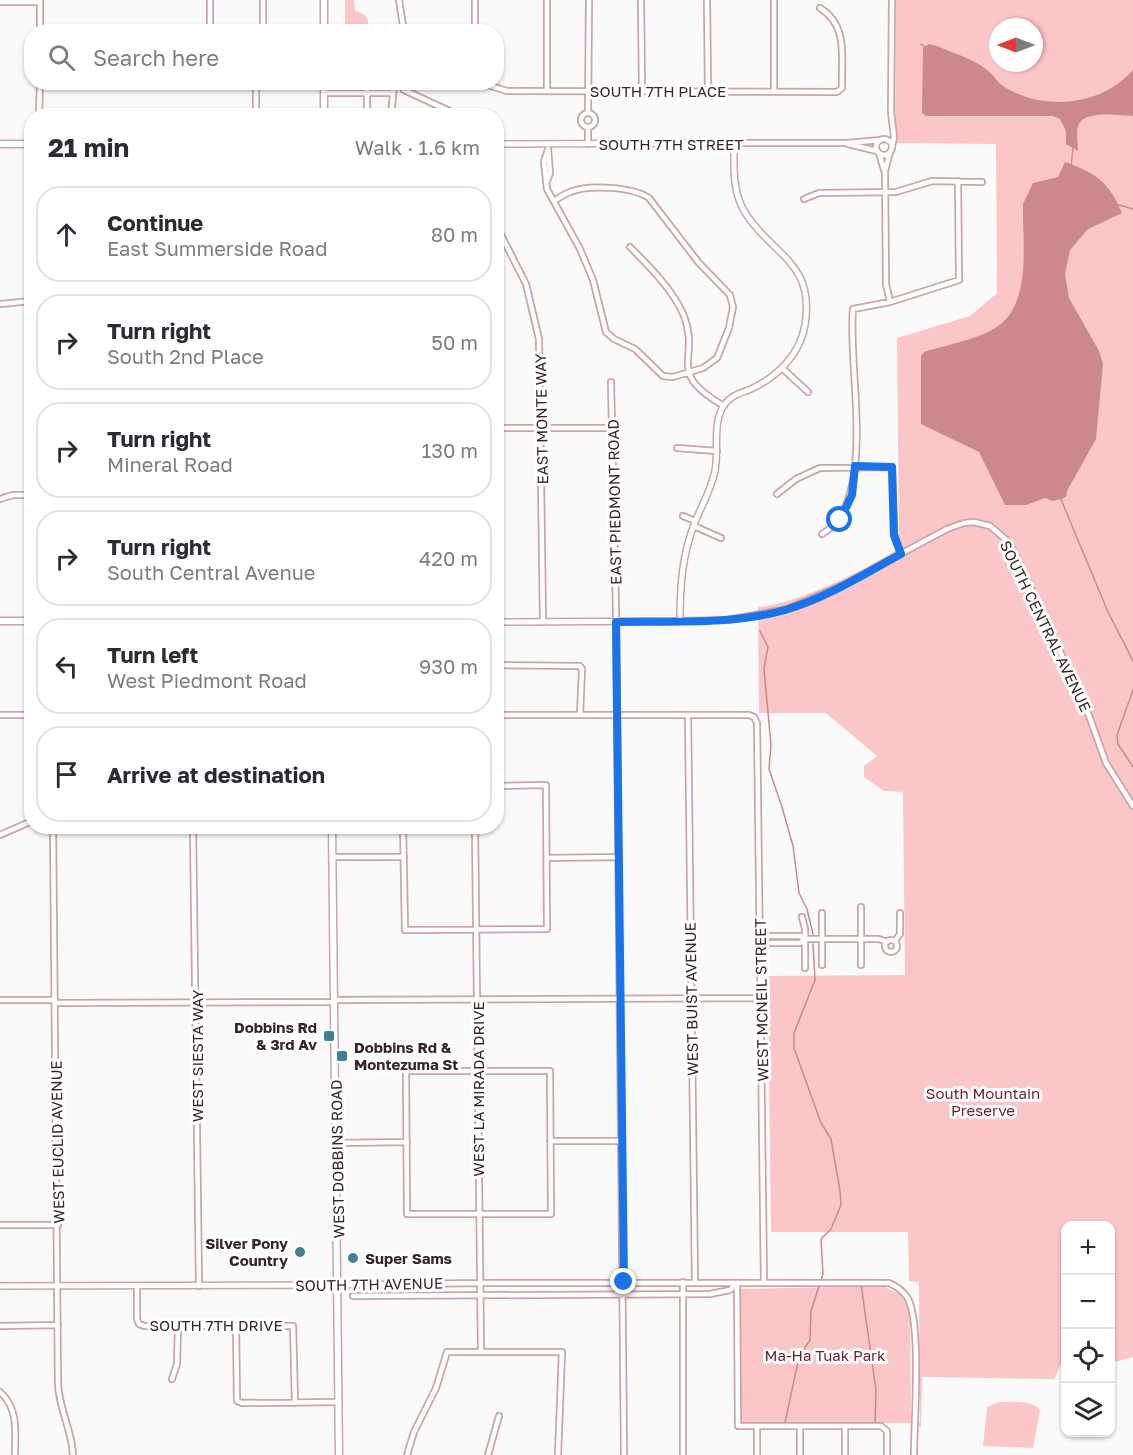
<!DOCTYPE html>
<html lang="en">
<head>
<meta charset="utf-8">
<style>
	:root { --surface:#fff; --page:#f7f7f7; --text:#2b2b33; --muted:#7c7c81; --line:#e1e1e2 }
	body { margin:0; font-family:"Golos Text",sans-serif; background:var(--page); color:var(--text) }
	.controls { position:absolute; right:18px; bottom:18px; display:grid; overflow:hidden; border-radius:12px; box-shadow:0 2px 4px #0004 }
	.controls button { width:54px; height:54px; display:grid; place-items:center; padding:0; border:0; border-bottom:2px solid var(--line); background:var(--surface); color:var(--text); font:30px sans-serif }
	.compass { position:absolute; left:989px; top:18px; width:54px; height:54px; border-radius:50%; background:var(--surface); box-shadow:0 2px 4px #0004; rotate:270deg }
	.stop { position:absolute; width:18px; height:18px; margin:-14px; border:4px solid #1a73e8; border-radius:50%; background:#fff }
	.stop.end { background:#1a73e8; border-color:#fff; box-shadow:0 2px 6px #0008 }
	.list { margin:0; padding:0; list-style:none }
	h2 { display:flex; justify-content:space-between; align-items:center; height:78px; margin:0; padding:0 24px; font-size:26px }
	h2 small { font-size:20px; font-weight:400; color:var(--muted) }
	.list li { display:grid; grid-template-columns:39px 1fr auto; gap:18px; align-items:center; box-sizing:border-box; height:96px; margin:0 12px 12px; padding:0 12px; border:2px solid var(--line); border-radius:24px }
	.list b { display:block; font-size:22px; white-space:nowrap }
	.list p { margin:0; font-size:20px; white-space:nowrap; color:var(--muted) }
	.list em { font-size:20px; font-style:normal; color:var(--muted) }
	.icon { flex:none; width:33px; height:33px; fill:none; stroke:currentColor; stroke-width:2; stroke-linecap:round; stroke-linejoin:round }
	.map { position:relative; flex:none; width:1133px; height:1455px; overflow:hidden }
	.search { position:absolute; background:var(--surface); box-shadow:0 2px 4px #0004; left:24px; top:24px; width:480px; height:66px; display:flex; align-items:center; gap:15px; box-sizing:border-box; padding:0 21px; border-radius:24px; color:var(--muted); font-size:22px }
	.panel { position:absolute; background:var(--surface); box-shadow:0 2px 4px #0004; left:24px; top:108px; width:480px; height:726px; border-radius:24px }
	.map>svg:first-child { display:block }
	.green { fill:#fbc6c8; fill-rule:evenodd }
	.water { fill:#cc898c }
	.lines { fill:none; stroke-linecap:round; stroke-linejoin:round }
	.stream { stroke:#cc898c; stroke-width:1.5 }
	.minor-casing { stroke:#cda4a5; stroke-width:8 }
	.tertiary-casing { stroke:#cda4a5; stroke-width:8 }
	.secondary-casing { stroke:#cda4a5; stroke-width:9 }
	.minor { stroke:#fff; stroke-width:4.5 }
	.tertiary { stroke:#fff; stroke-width:5 }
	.secondary { stroke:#fff; stroke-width:6 }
	.route { stroke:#1a73e8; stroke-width:8 }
	.poi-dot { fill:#408094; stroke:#fff; stroke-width:2 }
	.labels { text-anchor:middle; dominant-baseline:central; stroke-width:6; stroke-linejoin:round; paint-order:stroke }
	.street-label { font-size:15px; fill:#362627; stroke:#fff }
	.poi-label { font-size:15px; font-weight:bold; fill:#362627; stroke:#fff; text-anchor:end }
	.park-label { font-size:15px; fill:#6e1e2a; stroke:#fff }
</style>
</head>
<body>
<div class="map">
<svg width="1133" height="1455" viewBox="0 0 1133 1455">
	<rect width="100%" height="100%" fill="#fafafa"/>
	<path class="green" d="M345 0H354L355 11C368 14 368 19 369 31H345Z
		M896 0H1133V1357L1111 1363 1110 1226H1066L1065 1356 1054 1379 922 1377 921 1427 914 1425 920 1422 919 1282 909 1281 908 1232H771L768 998 762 997 763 976 905 975 903 792 884 791 864 777V766L877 756 826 713H759L758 607C795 605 868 569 899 548L897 338 970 316 997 293 996 144 895 143ZM998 27H1034V63H998Z
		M883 1286 901 1295 910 1311 911 1423 740 1422V1289Z
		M999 1402C1012 1402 1031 1399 1040 1410L1033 1448 983 1446 987 1407Z"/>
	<path class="water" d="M929 44 937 46C953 53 974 59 987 70 993 74 997 82 1003 86 1043 112 1102 106 1133 70V116C1119 116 1084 109 1078 126 1076 133 1078 144 1078 151L1066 144V131L1060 119 1053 116H926L922 113 923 48Z
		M1065 162C1096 173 1109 182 1122 213L1088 229 1070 250 1065 274 1069 298 1099 351 1103 364 1096 439 1067 491 1066 497 1053 501 1045 498 1026 505H1005L979 452 921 424V356L924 352C945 345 970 341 990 331 1034 310 1022 244 1023 204L1033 183 1058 177Z"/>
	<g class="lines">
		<path class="stream" d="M921 44 926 48
			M1071 167 1073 148
			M1119 205 1133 209
			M1060 497 1108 612 1133 661
			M760 631 768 647 764 669 771 745 769 769 782 807 793 846 799 893 807 909 813 934
			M1133 690 1117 735 1118 744 1133 767
			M861 1284 876 1390 875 1425
			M785 1423 799 1357 810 1340 811 1311 823 1274 821 1239 831 1229 841 1205 840 1191 831 1139 821 1123 794 1048V1033L815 980 813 944"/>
		<defs>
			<path id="minor" d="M399 0 404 32
				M475 0V32
				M547 0V91
				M641 0 642 90
				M707 0 708 91
				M774 0V92
				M0 2H40
				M40 32V1
				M210 32V0
				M263 32V0
				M210 82V86L257 85
				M367 82V115
				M478 82 507 91 837 92 842 88C841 58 849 26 820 8
				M404 90 456 114
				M324 93H391
				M581 120a7 7 0 1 1 14 0a7 7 0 1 1-14 0Z
				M588 113 589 0
				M399 114 465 116
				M344 115H391L394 86
				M39 116 40 82
				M256 116V91L259 82
				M588 128V144
				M876 147a8 8 0 1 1 16 0a8 8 0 1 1-16 0Z
				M734 143H846L881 140
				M848 144 877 151
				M892 147 894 137 891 112 892 0
				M548 149 544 162 547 189 580 249 593 280 606 332 614 339 635 349 663 376 673 377 703 368 717 358 729 328 733 307 730 295 699 263 649 198C633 187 589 184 570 192 564 194 559 198 554 201
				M879 153 884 170
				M547 181 550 173 548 149
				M804 199 819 193 896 192 932 181 982 182
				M496 225 526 284 539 339 543 622
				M630 247C649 266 674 291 684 316 701 361 664 371 724 406
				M890 302 886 284 885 171 890 152
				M0 304 32 301
				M782 368 808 392
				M611 382 616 611 624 1455
				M496 428H612
				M677 448 717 451
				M777 494 796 479 820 468 892 467 894 535 901 554
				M0 499 13 495H32
				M683 516 695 521
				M694 526 721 538
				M822 534C879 503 847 366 853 309L890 302 959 280 958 181
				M680 621 727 620 787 609 841 586 947 529 964 523 974 522 990 526 1010 543 1087 710 1106 763 1133 806
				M496 665 580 666 582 669 580 715
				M0 715H32
				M496 715H749L754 717 757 723 764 1283
				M688 715 695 1282
				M53 826 58 1384C59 1409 72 1430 73 1455
				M193 826 199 1286
				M403 826 405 930 547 929 546 785 496 786
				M475 826 481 1352
				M0 835 32 821
				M333 857H404
				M547 858 618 857
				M861 907V965
				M822 913V965
				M802 917 805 929V968
				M760 936H800L805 939H879L887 942
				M885 946a6 6 0 1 1 12 0a6 6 0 1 1-12 0Z
				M895 941 900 934V913
				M760 943H800L805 939
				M0 1000H55
				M335 1000 761 998
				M56 1003 335 1002
				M406 1071H550L551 1214H407Z
				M550 1141H622
				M336 1143 407 1142
				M0 1225H58
				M683 1282V1455
				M737 1283 738 1426H881L887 1431V1455
				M339 1285 480 1283H889C896 1286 902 1290 907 1297 922 1320 914 1423 914 1455
				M137 1286V1319L139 1324 144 1326H293L295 1403
				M353 1296 710 1294 730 1290 737 1283
				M0 1326 58 1325
				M236 1326 237 1401 242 1403 339 1402
				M172 1379 177 1364 178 1326
				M0 1392C19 1409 15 1432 15 1455
				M757 1426V1455
				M800 1426V1455
				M845 1426V1455
				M407 1455 414 1432 436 1388 447 1352H562L558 1455
				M488 1455 499 1416"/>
			<path id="tertiary" d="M496 144 734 143C734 167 732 193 746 214 773 256 815 262 805 325 800 355 777 377 751 389 741 393 731 395 724 405 712 423 719 450 715 471 711 490 702 505 695 522 682 555 680 586 680 621L496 622
				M0 1286 339 1285"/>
			<path id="secondary" d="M324 32V0
				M324 116V82
				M0 144H32
				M0 621H32
				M332 826 339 1455"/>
		</defs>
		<use href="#minor" class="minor-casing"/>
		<use href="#tertiary" class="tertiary-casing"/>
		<use href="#secondary" class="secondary-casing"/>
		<use href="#minor" class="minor"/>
		<use href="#tertiary" class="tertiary"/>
		<use href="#secondary" class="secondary"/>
	</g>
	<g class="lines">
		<path class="route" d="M624 1282 616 622C672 621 731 625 785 610 826 598 864 574 901 554L894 535 892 467 855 466 852 495 840 520"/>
	</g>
	<g class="poi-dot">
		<rect x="323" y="1030" width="12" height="12" rx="3"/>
		<rect x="336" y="1050" width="12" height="12" rx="3"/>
		<circle cx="300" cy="1252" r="6"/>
		<circle cx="353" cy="1258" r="6"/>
	</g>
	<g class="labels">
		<g class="street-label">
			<text x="658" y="91">SOUTH 7TH PLACE</text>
			<text x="671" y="144">SOUTH 7TH STREET</text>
			<text transform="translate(541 419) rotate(-91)">EAST MONTE WAY</text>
			<text transform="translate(614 502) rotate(-91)">EAST PIEDMONT ROAD</text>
			<text transform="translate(1046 626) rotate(64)">SOUTH CENTRAL AVENUE</text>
			<text transform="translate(691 999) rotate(-91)">WEST BUIST AVENUE</text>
			<text transform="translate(761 1000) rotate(-91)">WEST MCNEIL STREET</text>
			<text transform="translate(197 1056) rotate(-90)">WEST SIESTA WAY</text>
			<text transform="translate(478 1089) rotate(-90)">WEST LA MIRADA DRIVE</text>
			<text transform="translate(57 1142) rotate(-91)">WEST EUCLID AVENUE</text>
			<text transform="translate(337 1159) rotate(-91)">WEST DOBBINS ROAD</text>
			<text transform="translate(369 1284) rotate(-1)">SOUTH 7TH AVENUE</text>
			<text x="216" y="1325">SOUTH 7TH DRIVE</text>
		</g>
		<g class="poi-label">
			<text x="317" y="1027">Dobbins Rd<tspan x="317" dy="17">&amp; 3rd Av</tspan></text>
			<text x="354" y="1047" text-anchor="start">Dobbins Rd &amp;<tspan x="354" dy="17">Montezuma St</tspan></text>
			<text x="288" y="1243">Silver Pony<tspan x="288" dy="17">Country</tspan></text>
			<text x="365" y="1258" text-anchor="start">Super Sams</text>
		</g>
		<g class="park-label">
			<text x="983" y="1093">South Mountain<tspan x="983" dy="17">Preserve</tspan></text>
			<text x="825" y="1355">Ma-Ha Tuak Park</text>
		</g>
	</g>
</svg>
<div class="controls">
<button>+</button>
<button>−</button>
<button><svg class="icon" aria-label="locate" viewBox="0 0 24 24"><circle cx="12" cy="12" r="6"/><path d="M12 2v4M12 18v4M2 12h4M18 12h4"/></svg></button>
<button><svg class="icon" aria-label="layers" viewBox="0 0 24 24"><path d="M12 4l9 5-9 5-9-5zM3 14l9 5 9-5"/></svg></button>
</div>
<svg class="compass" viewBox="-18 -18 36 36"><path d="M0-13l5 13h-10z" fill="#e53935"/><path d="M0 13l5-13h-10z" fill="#7c7c81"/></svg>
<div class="stop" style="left:840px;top:520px"></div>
<div class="stop end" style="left:624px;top:1282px"></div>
<div class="search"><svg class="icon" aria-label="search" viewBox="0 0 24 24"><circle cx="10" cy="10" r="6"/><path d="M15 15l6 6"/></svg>Search here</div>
<section class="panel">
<h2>21 min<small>Walk · 1.6 km</small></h2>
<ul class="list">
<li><svg class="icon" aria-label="ahead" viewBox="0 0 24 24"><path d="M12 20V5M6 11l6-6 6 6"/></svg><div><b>Continue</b><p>East Summerside Road</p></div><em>80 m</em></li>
<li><svg class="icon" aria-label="right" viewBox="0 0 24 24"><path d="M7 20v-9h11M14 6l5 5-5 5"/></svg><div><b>Turn right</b><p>South 2nd Place</p></div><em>50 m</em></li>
<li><svg class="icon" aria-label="right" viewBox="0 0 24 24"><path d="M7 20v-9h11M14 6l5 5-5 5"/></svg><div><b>Turn right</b><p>Mineral Road</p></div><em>130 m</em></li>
<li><svg class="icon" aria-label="right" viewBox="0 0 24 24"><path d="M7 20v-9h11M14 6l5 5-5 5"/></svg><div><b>Turn right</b><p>South Central Avenue</p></div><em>420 m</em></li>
<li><svg class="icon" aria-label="left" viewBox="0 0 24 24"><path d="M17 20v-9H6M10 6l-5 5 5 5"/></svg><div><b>Turn left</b><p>West Piedmont Road</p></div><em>930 m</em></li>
<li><svg class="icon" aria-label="arrive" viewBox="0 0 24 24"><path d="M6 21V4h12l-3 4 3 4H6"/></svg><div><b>Arrive at destination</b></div></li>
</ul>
</section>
</div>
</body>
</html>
